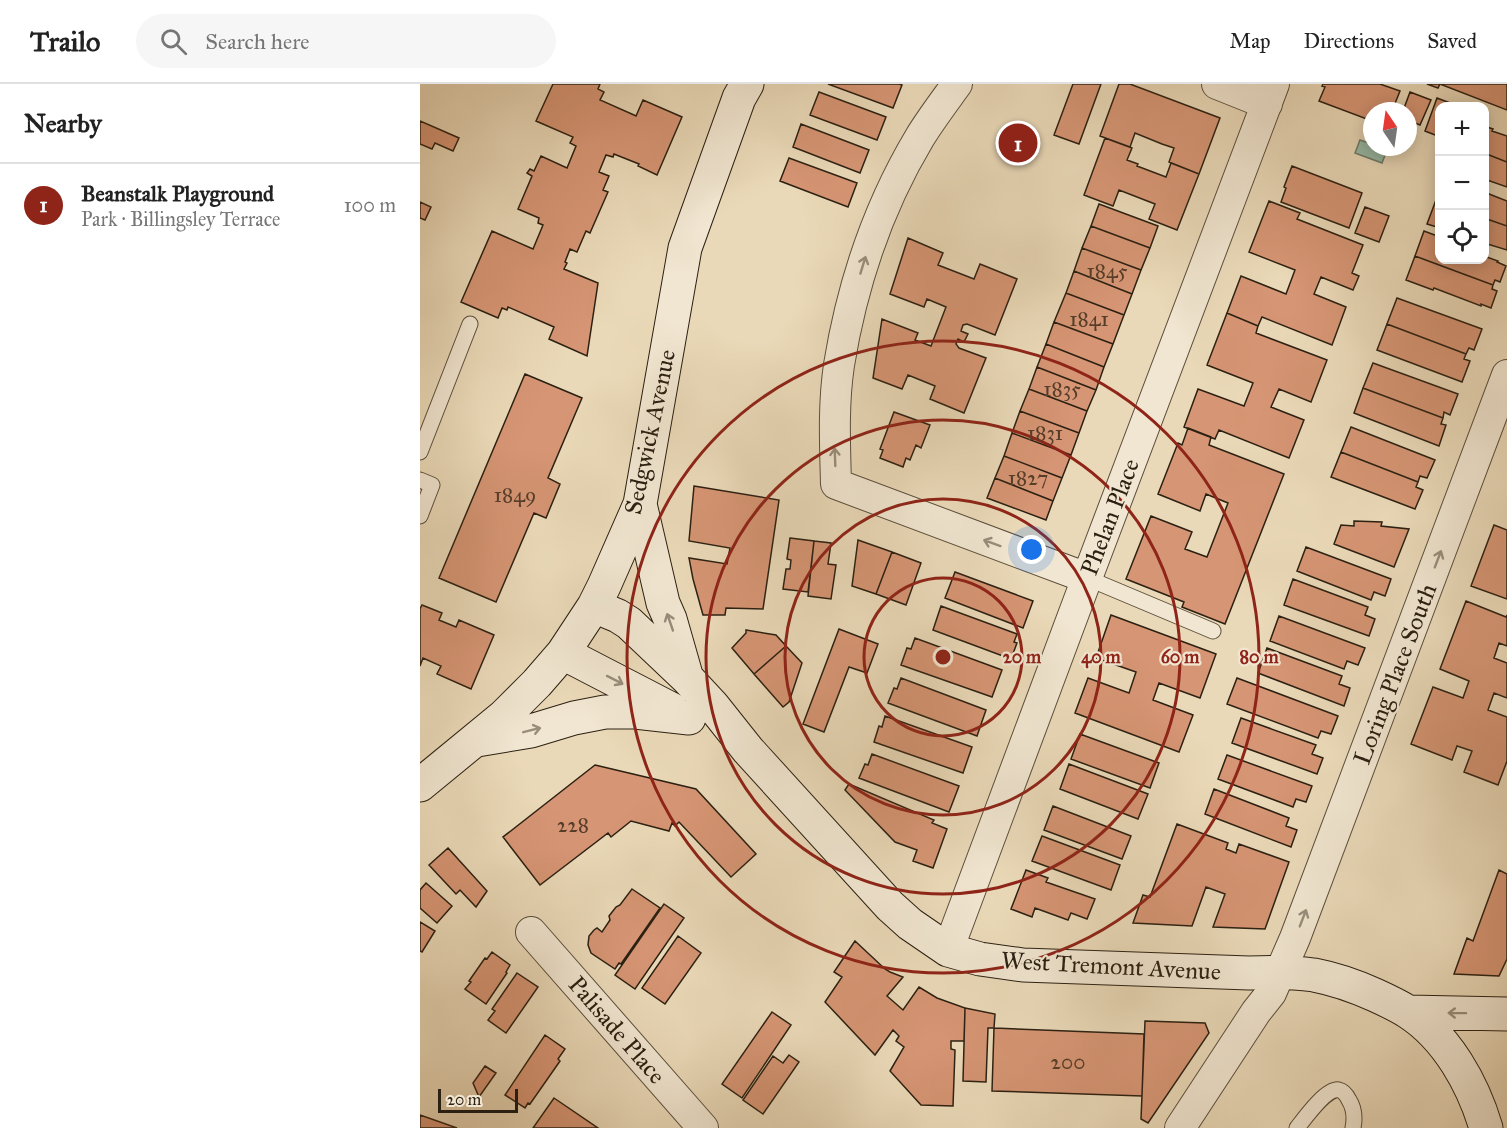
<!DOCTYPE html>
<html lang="en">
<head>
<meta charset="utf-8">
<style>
	:root { --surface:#fff; --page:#f6f6f6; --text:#222; --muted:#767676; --line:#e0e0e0; --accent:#8f2418 }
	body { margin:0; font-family:"IM FELL Great Primer",serif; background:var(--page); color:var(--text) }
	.controls { position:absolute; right:18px; top:18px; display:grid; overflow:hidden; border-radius:12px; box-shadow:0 3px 15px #0003 }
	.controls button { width:54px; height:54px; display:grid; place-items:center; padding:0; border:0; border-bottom:2px solid var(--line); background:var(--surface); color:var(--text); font:30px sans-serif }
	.compass { position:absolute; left:943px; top:18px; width:54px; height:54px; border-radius:50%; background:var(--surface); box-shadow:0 3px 15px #0003; rotate:347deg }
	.scale { position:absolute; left:18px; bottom:15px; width:80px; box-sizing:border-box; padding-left:6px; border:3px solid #2b2012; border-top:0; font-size:16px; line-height:21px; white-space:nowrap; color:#2b2012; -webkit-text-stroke:4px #f1e6d1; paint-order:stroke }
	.you { position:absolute; left:612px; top:466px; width:21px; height:21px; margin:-15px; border:4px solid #fff; border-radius:50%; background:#1a73e8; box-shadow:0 0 0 9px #1a73e833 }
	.badge { display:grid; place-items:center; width:39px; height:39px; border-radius:50%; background:var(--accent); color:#fff; font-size:20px; font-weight:700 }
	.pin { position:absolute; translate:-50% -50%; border:3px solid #fff; box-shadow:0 2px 6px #0006 }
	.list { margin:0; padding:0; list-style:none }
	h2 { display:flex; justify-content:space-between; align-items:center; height:78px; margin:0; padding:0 24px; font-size:26px }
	h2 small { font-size:20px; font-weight:400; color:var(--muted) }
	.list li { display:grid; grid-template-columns:39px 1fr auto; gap:18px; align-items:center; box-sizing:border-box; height:84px; padding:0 24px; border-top:2px solid var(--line) }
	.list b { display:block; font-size:22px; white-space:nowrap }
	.list p { margin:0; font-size:20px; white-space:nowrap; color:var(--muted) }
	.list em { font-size:20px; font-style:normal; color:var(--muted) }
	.icon { flex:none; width:33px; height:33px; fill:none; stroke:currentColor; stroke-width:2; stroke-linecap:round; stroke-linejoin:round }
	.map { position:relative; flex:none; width:1087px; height:1044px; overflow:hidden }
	header { display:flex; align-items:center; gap:36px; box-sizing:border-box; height:84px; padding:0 30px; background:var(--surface); border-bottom:2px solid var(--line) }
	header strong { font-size:28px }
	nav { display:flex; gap:33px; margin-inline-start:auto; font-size:21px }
	.search { width:420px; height:54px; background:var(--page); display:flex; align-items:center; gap:15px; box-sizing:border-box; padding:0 21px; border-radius:33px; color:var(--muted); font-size:22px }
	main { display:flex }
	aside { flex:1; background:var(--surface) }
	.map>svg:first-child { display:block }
	.water { fill:#99bba8; stroke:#6d7d6c; stroke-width:1.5 }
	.building { fill:#d69574; stroke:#2b2012; stroke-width:1.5 }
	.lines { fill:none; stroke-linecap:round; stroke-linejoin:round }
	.lane-casing { stroke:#5b4e3c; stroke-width:17 }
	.street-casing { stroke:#5b4e3c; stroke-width:32 }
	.secondary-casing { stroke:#2b2012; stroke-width:35 }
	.lane { stroke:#f1e6d1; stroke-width:15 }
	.street { stroke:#f1e6d1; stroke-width:30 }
	.secondary { stroke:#f1e6d1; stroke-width:33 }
	.oneway { stroke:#988d7b }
	.ring { fill:none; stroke:#8f2418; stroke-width:3 }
	.labels { text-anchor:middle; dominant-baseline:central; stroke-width:4.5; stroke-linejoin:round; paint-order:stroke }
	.number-label { font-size:21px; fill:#563d2a }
	.street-label { font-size:24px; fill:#2b2012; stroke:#f1e6d1 }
	.centre { fill:#8f2418; stroke:#f1e6d1; stroke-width:3 }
	.ring-label { font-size:18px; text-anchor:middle; font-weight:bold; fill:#8f2418; stroke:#f1e6d1; stroke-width:4.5; stroke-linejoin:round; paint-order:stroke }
</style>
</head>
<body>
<header>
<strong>Trailo</strong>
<div class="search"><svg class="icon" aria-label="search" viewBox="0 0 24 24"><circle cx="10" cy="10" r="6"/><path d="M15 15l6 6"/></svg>Search here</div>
<nav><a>Map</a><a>Directions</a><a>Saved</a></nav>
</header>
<main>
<aside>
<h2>Nearby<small></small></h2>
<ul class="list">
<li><span class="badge">1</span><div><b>Beanstalk Playground</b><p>Park · Billingsley Terrace</p></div><em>100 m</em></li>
</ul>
</aside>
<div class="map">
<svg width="1087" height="1044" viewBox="0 0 1087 1044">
	<rect width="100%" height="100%" fill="#ead9b8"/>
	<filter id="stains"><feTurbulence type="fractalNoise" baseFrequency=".00333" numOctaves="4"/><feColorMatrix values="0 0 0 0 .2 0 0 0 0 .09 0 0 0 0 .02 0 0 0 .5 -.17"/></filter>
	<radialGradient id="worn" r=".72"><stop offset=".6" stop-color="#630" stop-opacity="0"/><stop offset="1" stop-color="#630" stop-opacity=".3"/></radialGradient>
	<path class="water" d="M940 56 952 60V63H960L967 66 962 79 935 69Z"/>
	<path class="building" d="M133 0H180L178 5 184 8 180 16 214 31 216 32 223 16 262 33 237 91 218 82 219 80 194 70 193 73 186 71 179 88 189 92 183 106 188 108 170 149 166 147 157 168 150 165 145 178 147 179 144 185 178 199 167 272 129 255 134 243 88 223 87 226 82 224 78 234 41 218 72 147 113 165 123 141 118 139 119 134 98 125 112 92 107 89 110 85 114 87 121 72 147 84 156 62 150 59 153 53 116 37Z
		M408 0H479L482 1 473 24Z
		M653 0H681L659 60 634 51Z
		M699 0H710L800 34 779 90 749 78 754 64 742 60 715 49 710 63 680 52Z
		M903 0H960L980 7 972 27H952V37L899 17 905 3 902 2Z
		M1007 0H1087V26L1020 0 1018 4Z
		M399 8 466 33 457 56 390 31Z
		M990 8 1011 16 1000 41 988 36V27H983Z
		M1017 14 1038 22H1020V53L1005 47Z
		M0 37 39 54 33 67 15 59 12 65 0 60Z
		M381 40 449 66 440 89 373 63Z
		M1064 42 1073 45 1072 47 1087 52V78L1064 69Z
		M685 54 712 64 707 76 718 80 717 82 746 93 751 79 779 90 757 146 729 135 735 120 699 106 693 122 664 111Z
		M1064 69 1087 78V103L1064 95Z
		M369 74 437 99 428 123 360 97Z
		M872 82 942 109 929 144 861 118 866 104 864 103Z
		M1064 108 1087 117V142L1064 134Z
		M1016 116 1020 117V144L1007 140Z
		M849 117 880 129 877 135 943 161 932 189 939 192 933 206 901 193 894 210 926 223 912 261 842 233 838 242 807 229 821 192 866 210 875 186 829 168Z
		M0 118 11 123 5 136 0 134Z
		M679 120 738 142 730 164 671 142Z
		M945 123 969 132 959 158 935 149Z
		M1064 134 1087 142V166L1064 159Z
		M671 142 730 164 721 186 662 164Z
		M1004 147 1020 153V176H1064V172L1078 177 1077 178 1086 182 1080 198 1075 196 1073 201 995 172Z
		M488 154 523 169 518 181 554 195 560 180 597 195 575 251 547 240 543 241 541 247 548 250 544 258 538 255 536 260 539 264 566 274 544 329 510 315 515 302 488 291 482 305 453 294 462 235 498 249 495 256 511 262 526 223 507 215 504 223 470 210Z
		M662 164 721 186 712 210 654 187Z
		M995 172 1073 201 1072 205 1077 207 1071 224 1061 220V222L1014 204 1013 206 986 196Z
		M654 187 712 210 704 231 646 209Z
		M646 209 704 231 693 260 634 238Z
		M977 214 1062 245 1054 266 1049 264 1046 270 967 240Z
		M807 229 838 242 836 249 907 276 891 318 859 305 851 323 884 336 869 374 799 346 795 355 764 343 778 305 824 322 833 299 787 281Z
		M634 238 693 260 684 283 626 260Z
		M967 240 1046 270 1044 275 1050 277 1042 298 957 266Z
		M626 260 684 283 676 306 617 283Z
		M953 279 1038 310 1030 331 1024 328 1023 334 943 304Z
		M617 283 676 306 667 327 609 305Z
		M105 290 162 314 128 394 140 400 126 434 114 429 76 518 19 494Z
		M943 304 1023 334 1021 340 1026 341 1019 362 934 329Z
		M609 305 667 327 659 349 600 327Z
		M600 327 659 349 651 371 592 349Z
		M474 328 510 341 501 364 496 361 490 376 486 374 483 383 460 374 463 366 460 365Z
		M931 343 1015 376 1007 394 1000 392 998 398 921 368Z
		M768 344 791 353 789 361 864 390 805 540 762 523 764 518 706 495 731 432 772 448 765 465 787 473 808 419 786 410 780 427 738 410 758 359 762 361Z
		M592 349 651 371 642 394 584 372Z
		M921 368 998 398 996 403 1003 406 995 425 911 393Z
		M584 372 642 394 633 417 575 394Z
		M575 394 633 417 626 436 567 414Z
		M274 402 359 416 343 525 306 524 305 531H283L273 495 269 474 307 480 310 464 269 457Z
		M934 437 962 438 961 442 989 445 974 483 914 460 921 441 934 442Z
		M1074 441 1087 446V515L1051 502Z
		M370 454 394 457 388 508 363 505 366 485H370L371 476 367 475Z
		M438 456 472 468 456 510 432 502Z
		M394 457 411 459 408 480 416 481 411 515 388 512Z
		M886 463 971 495 965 512 954 508 951 516 877 487Z
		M472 468 501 479 486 521 456 510Z
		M535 488 613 517 603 544 525 514Z
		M873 495 948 523 945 531 955 535 949 552 864 521Z
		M1046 517 1086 533 1087 531V562L1079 559 1074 574 1087 579V614L1074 609 1068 626 1087 633V677L1078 701 1044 688 1052 667 1037 662 1032 676 991 660 1013 603 1043 614 1049 597 1020 585Z
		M2 521 22 529 19 536 36 543 39 536 74 551 51 605 17 590 21 582 3 574 0 582V525Z
		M521 522 597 550 594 558 597 559 591 575 513 546Z
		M691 531 796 570 780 614 739 599 733 616 773 631 759 668 655 629 668 594 709 609 716 588 676 574Z
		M859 532 945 564 938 581 927 577 924 585 850 557Z
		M419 545 458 560 447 589 429 583 404 648 383 640Z
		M326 546 356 551 366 562 334 590 312 564 326 549Z
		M495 554 582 586 572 613 481 581 487 564 491 565Z
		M366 562 382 579 369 618 363 623 334 590Z
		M847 564 922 592 919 600 930 604 924 622 838 589Z
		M481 594 566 626 557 652 468 619 474 604 477 605Z
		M817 594 918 632 911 650 901 647 898 654 807 620Z
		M465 632 552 663 543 689 454 658 459 642 462 643Z
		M821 634 896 661 892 670 903 674 897 690 812 659Z
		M660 650 739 679 730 704 651 675Z
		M452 670 539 702 529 728 439 694 445 680 448 681Z
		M807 671 892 702 886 718 876 715 873 723 798 695Z
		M649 680 728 710 718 735 640 705Z
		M175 681 276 705 336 770 311 793 259 738 255 742 252 739 249 747 211 737 191 753 188 749 120 801 83 753Z
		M429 700 514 736 512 739 527 745 513 784 493 777 497 766 475 758 425 706Z
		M794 705 869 734 866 742 877 746 871 763 785 730Z
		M633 722 711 752 702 775 624 746Z
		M757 740 808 759 806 765 816 769 819 760 869 778 845 845 793 843 805 810 786 803 772 842 713 839 723 811 730 813Z
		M622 752 700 781 691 806 612 777Z
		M28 764 67 807 56 823 40 806 36 810 9 781Z
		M606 786 628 794 626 798 675 815 667 835 651 829 648 836 615 824 612 833 591 825Z
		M1079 786 1087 790V875L1079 892 1034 890 1047 854 1053 857Z
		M6 799 32 822 17 839 0 824V806Z
		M212 805 240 824 201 880 199 879 195 885 171 869 168 861 169 852 174 846 177 844 182 848 190 836 189 832 196 823 200 821Z
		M244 820 264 834 215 905 195 891Z
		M0 838 15 847 2 868 0 867Z
		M258 852 281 869 245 920 222 904Z
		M435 857 465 885 470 888 483 893 467 912 483 926 499 903 517 914 545 924 544 957H531V965L535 966 533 1022 501 1021 470 987 484 963 476 957 479 952 473 946 455 971 405 918 422 893 414 888Z
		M72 868 90 881 86 888 87 889 66 920 45 905 51 898 49 897 65 874 67 875Z
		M97 889 118 903 86 949 68 936 75 927 72 925Z
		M545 924 575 930 574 944H568L566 998 543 997Z
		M352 928 371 941 322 1014 302 1000Z
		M725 937 785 939 789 949 728 1039 721 1035Z
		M574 944 724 950 722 1012 572 1007Z
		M125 951 145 965 138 975 140 977 110 1020 108 1019 105 1024 85 1011Z
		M369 971 379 978 343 1030 323 1016 353 972 363 979Z
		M65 982 76 989 59 1013 53 999Z
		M134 1014 178 1044H113Z
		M0 1031 37 1044H0Z"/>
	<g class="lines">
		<defs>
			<path id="lane" d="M0 368 50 240
				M0 396 12 401 0 432
				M667 494 793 547
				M877 1044C884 1035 907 1003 919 1006 924 1007 927 1012 929 1016 934 1024 935 1034 933 1044"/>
			<path id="street" d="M537 0C524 18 511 35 500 53 458 123 432 201 419 281 413 321 415 361 416 400L667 494
				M797 0 847 20
				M111 848 283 1044
				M528 866 667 494 854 0
				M760 1044 836 928 851 909 875 854 1087 291"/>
			<path id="secondary" d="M220 420 243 519 250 535 266 591
				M174 522 198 532 209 539 267 594 293 622 328 666 470 822 490 840 528 866 560 875 603 881 829 889C851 888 872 888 894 891 915 895 935 902 955 911 966 916 977 921 988 928 1027 953 1053 1000 1066 1044
				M143 569 251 625
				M57 656 111 647 154 634 185 628H215L269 634
				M0 701 84 632 117 599 143 569 174 522 184 502 220 420 265 164 319 14 327 0
				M988 928 1087 930"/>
		</defs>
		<use href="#lane" class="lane-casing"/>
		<use href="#street" class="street-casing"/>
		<use href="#secondary" class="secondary-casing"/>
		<use href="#lane" class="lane"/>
		<use href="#street" class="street"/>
		<use href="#secondary" class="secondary"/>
	</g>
	<defs><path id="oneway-shaft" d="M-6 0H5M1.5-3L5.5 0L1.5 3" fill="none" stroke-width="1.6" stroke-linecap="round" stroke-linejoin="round" transform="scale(1.5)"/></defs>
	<g class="oneway">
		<use href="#oneway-shaft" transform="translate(443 181) rotate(-73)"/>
		<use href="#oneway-shaft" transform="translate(415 373) rotate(-92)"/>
		<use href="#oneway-shaft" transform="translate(572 459) rotate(-160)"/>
		<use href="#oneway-shaft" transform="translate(1018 475) rotate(-69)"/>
		<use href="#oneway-shaft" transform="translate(250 538) rotate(-109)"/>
		<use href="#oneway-shaft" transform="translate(195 596) rotate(27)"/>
		<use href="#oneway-shaft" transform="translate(112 646) rotate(-14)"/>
		<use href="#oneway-shaft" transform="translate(883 834) rotate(-69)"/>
		<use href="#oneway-shaft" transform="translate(1037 929) rotate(-179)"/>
	</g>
	<g class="ring">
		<circle cx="523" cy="573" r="79"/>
		<circle cx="523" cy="573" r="158"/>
		<circle cx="523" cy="573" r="237"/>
		<circle cx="523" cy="573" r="316"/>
	</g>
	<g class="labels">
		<g class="number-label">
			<text x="687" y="187">1845</text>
			<text x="669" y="235">1841</text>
			<text x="642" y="305">1835</text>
			<text x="625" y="349">1831</text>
			<text x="608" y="394">1827</text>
			<text x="95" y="411">1849</text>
			<text x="153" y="741">228</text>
			<text x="648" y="978">200</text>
		</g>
		<g class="street-label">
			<text transform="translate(230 348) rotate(-78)">Sedgwick Avenue</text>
			<text transform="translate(690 433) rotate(-69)">Phelan Place</text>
			<text transform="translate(975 590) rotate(-69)">Loring Place South</text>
			<text transform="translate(691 882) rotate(3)">West Tremont Avenue</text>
			<text transform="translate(197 946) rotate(49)">Palisade Place</text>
		</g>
	</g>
	<circle cx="523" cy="573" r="9" class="centre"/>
	<g class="ring-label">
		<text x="602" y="579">20 m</text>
		<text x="681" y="579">40 m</text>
		<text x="760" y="579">60 m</text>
		<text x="839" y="579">80 m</text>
	</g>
	<rect width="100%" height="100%" filter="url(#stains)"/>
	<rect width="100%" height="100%" fill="url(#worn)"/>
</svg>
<div class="controls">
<button>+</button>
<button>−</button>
<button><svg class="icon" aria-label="locate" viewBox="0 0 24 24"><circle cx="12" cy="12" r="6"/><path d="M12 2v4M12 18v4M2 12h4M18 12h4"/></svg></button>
</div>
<svg class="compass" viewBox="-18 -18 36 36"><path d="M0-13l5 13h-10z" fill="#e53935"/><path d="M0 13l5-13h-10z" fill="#767676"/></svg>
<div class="scale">20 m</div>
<div class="you"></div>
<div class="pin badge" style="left:598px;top:59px">1</div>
</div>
</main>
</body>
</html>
